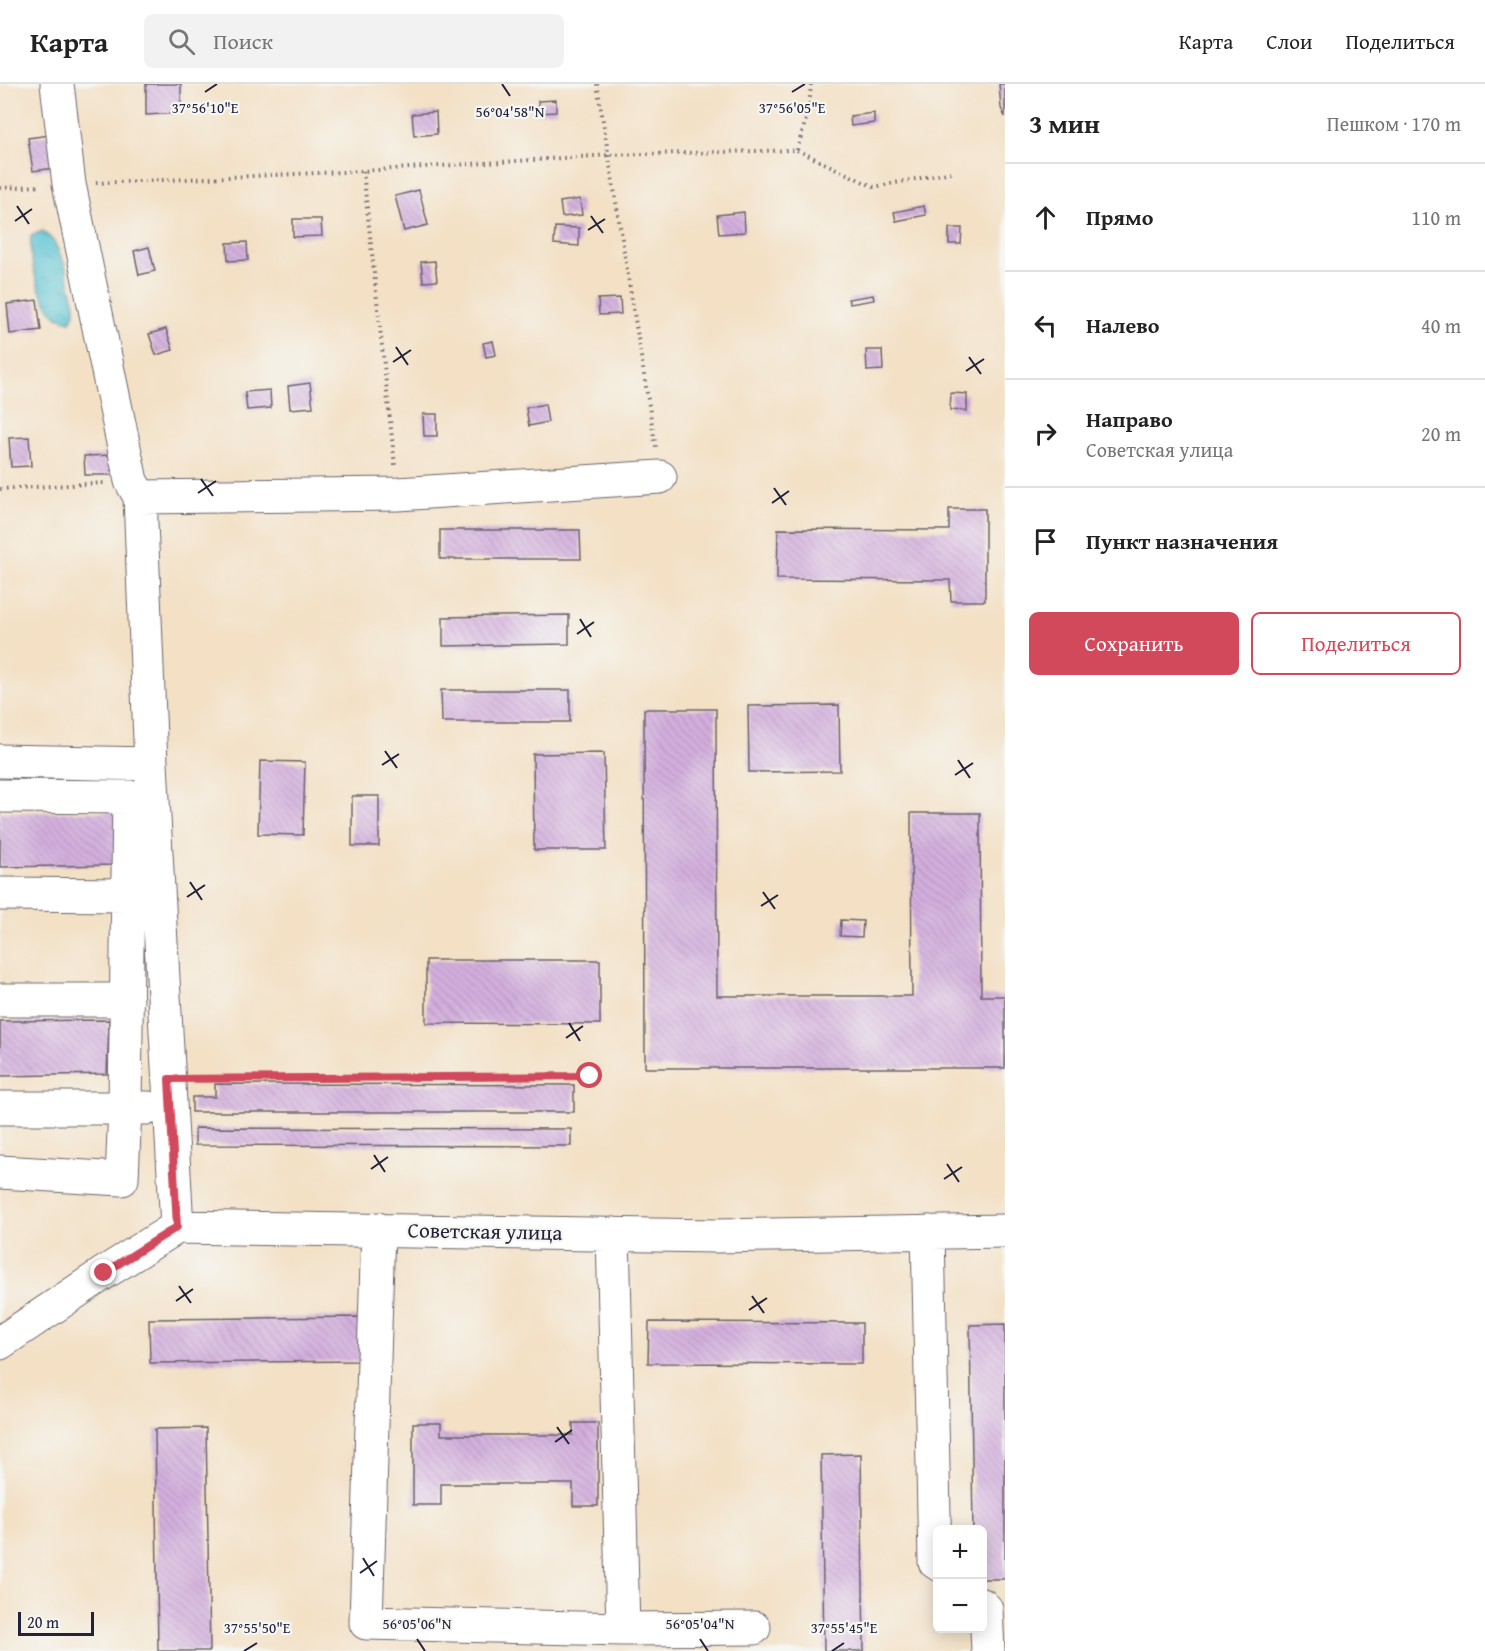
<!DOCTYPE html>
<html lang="ru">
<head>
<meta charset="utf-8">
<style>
	:root { --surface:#fff; --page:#f2f2f2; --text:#222; --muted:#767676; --line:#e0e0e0; --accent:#d1495b }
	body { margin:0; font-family:"Gentium Book Plus",serif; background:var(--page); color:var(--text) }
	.controls { position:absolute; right:18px; bottom:18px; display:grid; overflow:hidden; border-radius:9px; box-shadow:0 3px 15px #0003 }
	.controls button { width:54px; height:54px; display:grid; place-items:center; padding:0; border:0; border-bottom:2px solid var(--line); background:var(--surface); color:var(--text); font:30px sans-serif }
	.scale { position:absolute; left:18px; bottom:15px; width:76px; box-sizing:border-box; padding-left:6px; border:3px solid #22223b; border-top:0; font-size:16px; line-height:21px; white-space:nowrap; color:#22223b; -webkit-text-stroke:4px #f6f6f2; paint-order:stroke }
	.stop { position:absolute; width:18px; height:18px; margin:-14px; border:4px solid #d1495b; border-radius:50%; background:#fff }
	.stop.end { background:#d1495b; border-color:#fff; box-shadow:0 2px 6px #0008 }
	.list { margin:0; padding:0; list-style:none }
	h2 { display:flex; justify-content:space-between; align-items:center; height:78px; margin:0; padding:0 24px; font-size:26px }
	h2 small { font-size:20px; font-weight:400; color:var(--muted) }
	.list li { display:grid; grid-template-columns:39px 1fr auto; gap:18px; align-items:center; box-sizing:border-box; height:108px; padding:0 24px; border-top:2px solid var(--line) }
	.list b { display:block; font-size:22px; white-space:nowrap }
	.list p { margin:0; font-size:20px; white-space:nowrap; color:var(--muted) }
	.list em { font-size:20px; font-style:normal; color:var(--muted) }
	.actions { display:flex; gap:12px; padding:18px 24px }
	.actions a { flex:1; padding:14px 0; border:2px solid var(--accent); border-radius:9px; text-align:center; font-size:21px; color:var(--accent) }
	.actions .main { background:var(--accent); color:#fff }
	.icon { flex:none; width:33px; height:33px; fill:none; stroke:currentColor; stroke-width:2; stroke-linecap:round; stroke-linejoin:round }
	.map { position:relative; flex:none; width:1005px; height:1567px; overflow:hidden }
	header { display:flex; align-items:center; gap:36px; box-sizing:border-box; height:84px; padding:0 30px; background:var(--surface); border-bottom:2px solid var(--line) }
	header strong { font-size:28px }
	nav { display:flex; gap:33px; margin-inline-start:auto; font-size:21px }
	.search { width:420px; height:54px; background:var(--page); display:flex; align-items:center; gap:15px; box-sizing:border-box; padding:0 21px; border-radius:9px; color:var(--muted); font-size:22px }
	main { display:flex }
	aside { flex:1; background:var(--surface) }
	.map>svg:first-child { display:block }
	.water { fill:url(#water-ripples); stroke:#3d7286; stroke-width:1.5 }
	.building { fill:url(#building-back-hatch) }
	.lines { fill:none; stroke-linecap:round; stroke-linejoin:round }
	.minor-casing { stroke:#6b646b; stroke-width:35 }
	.path { stroke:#6b646b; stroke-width:4; stroke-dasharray:1.5 4.5; stroke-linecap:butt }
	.minor { stroke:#fff; stroke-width:33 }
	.route { stroke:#d1495b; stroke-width:8 }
	.ticks { fill:none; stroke:#22223b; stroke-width:2 }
	.labels { text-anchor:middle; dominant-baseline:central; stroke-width:4.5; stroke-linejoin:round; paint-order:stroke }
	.street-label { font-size:21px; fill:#22223b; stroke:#f6f6f2 }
	.ticks-label { font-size:15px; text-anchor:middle; fill:#22223b; stroke:#f6f6f2; stroke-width:4.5; stroke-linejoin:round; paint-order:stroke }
</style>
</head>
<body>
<header>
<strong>Карта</strong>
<div class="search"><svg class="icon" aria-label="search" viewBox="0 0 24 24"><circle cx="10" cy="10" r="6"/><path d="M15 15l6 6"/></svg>Поиск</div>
<nav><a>Карта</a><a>Слои</a><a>Поделиться</a></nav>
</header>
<main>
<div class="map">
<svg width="1005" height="1567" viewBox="0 0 1005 1567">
	<defs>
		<pattern id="water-ripples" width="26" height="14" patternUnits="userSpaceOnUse" patternTransform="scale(1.5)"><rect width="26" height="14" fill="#58c3d2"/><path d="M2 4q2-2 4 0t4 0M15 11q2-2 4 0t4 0" fill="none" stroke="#4ca7b5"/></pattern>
		<pattern id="building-back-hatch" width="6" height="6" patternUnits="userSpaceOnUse" patternTransform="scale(1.5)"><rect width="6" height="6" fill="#d3afdd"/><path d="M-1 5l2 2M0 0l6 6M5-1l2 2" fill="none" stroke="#b596bf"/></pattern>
	</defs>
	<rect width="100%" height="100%" fill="#f6f6f2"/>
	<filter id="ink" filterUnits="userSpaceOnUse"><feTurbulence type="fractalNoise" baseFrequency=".0167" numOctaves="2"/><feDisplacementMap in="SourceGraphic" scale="12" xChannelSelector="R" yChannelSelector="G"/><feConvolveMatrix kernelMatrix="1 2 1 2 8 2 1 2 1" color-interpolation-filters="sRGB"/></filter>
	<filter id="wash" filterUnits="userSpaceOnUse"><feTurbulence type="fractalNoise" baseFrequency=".008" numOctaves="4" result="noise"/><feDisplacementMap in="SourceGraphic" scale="24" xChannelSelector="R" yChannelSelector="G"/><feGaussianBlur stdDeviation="1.35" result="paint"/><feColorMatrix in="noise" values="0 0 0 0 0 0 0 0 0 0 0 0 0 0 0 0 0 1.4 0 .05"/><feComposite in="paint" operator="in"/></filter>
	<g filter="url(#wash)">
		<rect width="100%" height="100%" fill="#f3e0c5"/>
		<path class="water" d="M43 147 54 158 65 181 75 221V229L70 237C65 235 60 235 57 232 38 215 29 176 31 152Z"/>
		<g id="blocks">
			<path class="building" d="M146 0H181V29L146 31Z
				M999 0H1005V33L1001 24Z
				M556 16V28L539 29 538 17Z
				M436 28 437 50 414 52 412 30Z
				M874 29V39L851 42 850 32Z
				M50 51 55 84 33 87 28 54Z
				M419 106 428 141 404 147 395 112Z
				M580 115 582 131 562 133 560 118Z
				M924 122 926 131 896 137 894 128Z
				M744 128 745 148 719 150 717 131Z
				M293 135H321L322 152 293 153Z
				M555 143 579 144V162L554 160Z
				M949 144H962L961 160H949Z
				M247 158 248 176 228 177 227 159Z
				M149 163 155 187 139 191 134 167Z
				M435 177 437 197 423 198 421 178Z
				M873 211 874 216 850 220 848 215Z
				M620 214 621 230 599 231 598 215Z
				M37 216 41 246 10 250 7 220Z
				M166 245 173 266 156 271 149 250Z
				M493 257 496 271 486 273 483 259Z
				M866 266H882L883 286 867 287Z
				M310 299 313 323 290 325 288 302Z
				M270 306 271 324 247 326 245 308Z
				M951 309 967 310V327L950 326Z
				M545 320 548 338 529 342 526 324Z
				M423 330H437V352H424Z
				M29 353 31 382 11 383 9 354Z
				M115 371V391H85L84 372Z
				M949 425H985V517H951L950 496 777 495 778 445 949 446Z
				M440 446H580L581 475H440Z
				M569 531V560L443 562V533Z
				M441 606H570V638H442Z
				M839 621 840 687 749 688 748 622Z
				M644 625H716L717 912H912L911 729H980L981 912H1005V984H645Z
				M604 669 606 766H534L533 670Z
				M260 677 305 678 303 751 258 750Z
				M352 712H379V762H352Z
				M0 728H118L116 781 0 783Z
				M841 836 863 837 862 853 840 852Z
				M426 876H600V940L426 939Z
				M109 936 107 990 0 992V937Z
				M215 1000 574 1001V1028H192V1013H215Z
				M195 1044 571 1045V1062L195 1061Z
				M363 1233V1277L150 1279 149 1235Z
				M649 1238 862 1239V1280L648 1279Z
				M1005 1240V1495H982V1446H973L970 1241Z
				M413 1339H441V1351H573V1339H598V1422H573V1400H441V1421H413Z
				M206 1344 210 1567H158L155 1345Z
				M861 1370 864 1567H824L821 1371Z"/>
		</g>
	</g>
	<g filter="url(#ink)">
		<use href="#blocks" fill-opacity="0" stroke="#6b646b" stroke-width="1.5"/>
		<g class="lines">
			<defs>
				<path id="minor" d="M57 0 69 100 131 397 140 413 151 680 177 1143
					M140 413 398 410 660 393
					M0 677 151 680
					M0 712 129 713 125 1024 122 1095 0 1088
					M0 810 128 811
					M0 916H127
					M0 1024H148
					M378 1145 366 1539 623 1545
					M928 1148 935 1478 938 1480
					M613 1150 623 1545 754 1544
					M0 1259 104 1189 177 1143 715 1152 1005 1147
					M982 1521 986 1525 988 1567"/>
			</defs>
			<use href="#minor" class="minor-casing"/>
			<path class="path" d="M597 0 656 365
				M797 66 809 25 811 0
				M363 87 395 382
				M96 99 363 87 609 71 797 66 874 103 952 88
				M0 104 41 102
				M0 405 104 399
				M198 994 590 992"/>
			<use href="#minor" class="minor"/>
		</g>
	</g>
	<g class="lines" filter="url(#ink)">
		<path class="route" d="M104 1189 177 1143 169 995 590 992"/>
	</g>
	<path class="ticks" d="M502 0 510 12M205 8 217 0M792 8 805 0M17 122 29 140M591 132 603 149M15 137 32 125M588 146 605 135M396 263 408 281M969 273 981 290M393 278 411 266M966 287 984 275M201 395 213 412M774 404 786 421M198 409 216 397M772 419 789 407M580 535 591 553M577 550 594 538M385 667 397 684M958 676 970 694M382 681 399 670M955 691 973 679M190 798 202 816M763 808 775 825M187 813 205 801M761 822 778 811M569 939 580 957M566 954 583 942M374 1071 385 1088M947 1080 959 1098M371 1085 388 1073M944 1095 962 1083M179 1202 191 1219M752 1212 764 1229M176 1217 193 1205M749 1226 767 1214M557 1343 569 1360M555 1358 572 1346M363 1474 374 1492M360 1489 377 1477M417 1555 425 1567M700 1555 708 1567M244 1567 257 1559M832 1567 844 1559"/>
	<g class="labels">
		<g class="street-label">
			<text transform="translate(485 1147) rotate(1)">Советская улица</text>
		</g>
	</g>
	<g class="ticks-label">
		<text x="205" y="29">37°56'10"E</text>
		<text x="792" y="29">37°56'05"E</text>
		<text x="510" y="33">56°04'58"N</text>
		<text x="417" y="1545">56°05'06"N</text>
		<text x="700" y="1545">56°05'04"N</text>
		<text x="257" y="1549">37°55'50"E</text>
		<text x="844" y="1549">37°55'45"E</text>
	</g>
</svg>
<div class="controls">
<button>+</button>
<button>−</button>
</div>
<div class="scale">20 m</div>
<div class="stop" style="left:590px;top:992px"></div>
<div class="stop end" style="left:104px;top:1189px"></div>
</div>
<aside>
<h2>3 мин<small>Пешком · 170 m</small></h2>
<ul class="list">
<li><svg class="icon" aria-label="ahead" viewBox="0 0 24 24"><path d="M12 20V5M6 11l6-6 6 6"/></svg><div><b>Прямо</b></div><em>110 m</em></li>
<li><svg class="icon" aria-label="left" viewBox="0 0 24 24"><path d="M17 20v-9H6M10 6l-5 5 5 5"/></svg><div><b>Налево</b></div><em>40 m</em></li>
<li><svg class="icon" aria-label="right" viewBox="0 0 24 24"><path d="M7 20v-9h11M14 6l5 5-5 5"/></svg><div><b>Направо</b><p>Советская улица</p></div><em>20 m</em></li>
<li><svg class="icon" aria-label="arrive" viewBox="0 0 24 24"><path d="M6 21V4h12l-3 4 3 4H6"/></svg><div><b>Пункт назначения</b></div></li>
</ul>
<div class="actions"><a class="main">Сохранить</a><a>Поделиться</a></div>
</aside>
</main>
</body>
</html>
